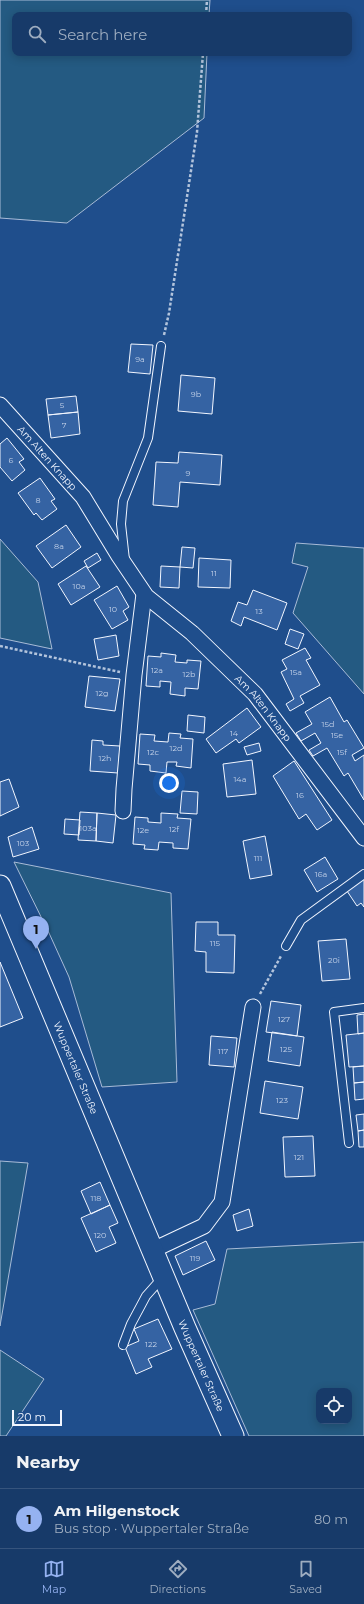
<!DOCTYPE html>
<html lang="en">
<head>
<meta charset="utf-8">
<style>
	:root { --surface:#173a69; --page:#244571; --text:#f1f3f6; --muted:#9eadc0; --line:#36547d; --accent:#95b2f1 }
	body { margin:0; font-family:Montserrat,sans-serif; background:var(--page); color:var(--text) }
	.controls { position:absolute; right:12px; bottom:12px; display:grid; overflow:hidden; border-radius:8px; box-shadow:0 2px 10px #0003 }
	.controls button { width:36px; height:36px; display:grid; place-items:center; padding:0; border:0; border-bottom:1px solid var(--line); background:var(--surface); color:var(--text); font:20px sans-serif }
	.scale { position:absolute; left:12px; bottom:10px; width:50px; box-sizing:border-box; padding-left:4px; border:2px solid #f2f6ff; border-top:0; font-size:11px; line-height:14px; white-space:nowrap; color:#f2f6ff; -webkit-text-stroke:3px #1f4e8c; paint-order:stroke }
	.you { position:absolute; left:169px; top:783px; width:14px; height:14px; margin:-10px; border:3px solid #fff; border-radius:50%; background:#1a73e8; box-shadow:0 0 0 6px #1a73e833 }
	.badge { display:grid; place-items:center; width:26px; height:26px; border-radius:50%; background:var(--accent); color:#111; font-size:13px; font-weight:700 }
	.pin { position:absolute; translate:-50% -33px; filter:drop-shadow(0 1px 2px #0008) }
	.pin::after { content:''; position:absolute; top:21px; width:14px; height:12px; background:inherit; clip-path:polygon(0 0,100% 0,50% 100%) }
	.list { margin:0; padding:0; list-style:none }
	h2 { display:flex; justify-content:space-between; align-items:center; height:52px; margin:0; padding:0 16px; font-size:17px }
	h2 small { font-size:13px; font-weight:400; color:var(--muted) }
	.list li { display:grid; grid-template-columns:26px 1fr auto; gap:12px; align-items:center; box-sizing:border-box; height:60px; padding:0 16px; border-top:1px solid var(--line) }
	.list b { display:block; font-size:15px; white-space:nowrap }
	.list p { margin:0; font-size:13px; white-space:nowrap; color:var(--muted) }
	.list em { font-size:13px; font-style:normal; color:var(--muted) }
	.icon { flex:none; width:22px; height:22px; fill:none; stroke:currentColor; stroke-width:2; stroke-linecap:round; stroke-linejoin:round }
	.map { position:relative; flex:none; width:364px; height:1436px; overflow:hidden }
	.search { position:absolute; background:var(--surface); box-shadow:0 2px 10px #0003; left:12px; right:12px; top:12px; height:44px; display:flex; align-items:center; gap:10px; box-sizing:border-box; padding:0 14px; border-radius:8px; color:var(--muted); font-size:15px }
	.sheet { height:112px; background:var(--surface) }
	nav { display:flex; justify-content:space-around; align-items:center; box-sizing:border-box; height:56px; border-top:1px solid var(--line); background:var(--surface); font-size:11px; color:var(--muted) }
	nav a { display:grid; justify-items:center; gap:2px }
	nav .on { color:var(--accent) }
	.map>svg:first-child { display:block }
	.green { fill:#245a82; stroke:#a8bbd7; fill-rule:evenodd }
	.building { fill:#3563a3; stroke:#f2f6ff }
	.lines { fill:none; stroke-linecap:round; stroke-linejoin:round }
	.lane-casing { stroke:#f2f6ff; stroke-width:10 }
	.street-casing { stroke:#f2f6ff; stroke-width:17 }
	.secondary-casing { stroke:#f2f6ff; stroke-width:23 }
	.path { stroke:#b3c4dc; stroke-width:2.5; stroke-dasharray:3 2; stroke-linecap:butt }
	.lane { stroke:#1f4e8c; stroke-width:8 }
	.street { stroke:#1f4e8c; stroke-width:15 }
	.secondary { stroke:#1f4e8c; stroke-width:21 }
	.labels { text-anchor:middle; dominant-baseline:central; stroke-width:3; stroke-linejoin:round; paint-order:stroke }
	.number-label { font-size:8px; fill:#c3d1e8 }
	.street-label { font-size:10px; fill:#f2f6ff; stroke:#1f4e8c }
</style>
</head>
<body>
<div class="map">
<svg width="364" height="1436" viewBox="0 0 364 1436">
	<rect width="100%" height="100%" fill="#1f4e8c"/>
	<path class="green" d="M0 0H210L209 15H15V53H207L204 118 67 223 0 218Z
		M0 539 38 582 52 649 0 638Z
		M296 543 364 548V694L293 613 308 567 292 563Z
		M14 862 171 893 177 1082 102 1087 69 977 49 933Z
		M0 1161 28 1163 0 1326Z
		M364 1242V1436H249L193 1310 215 1304 227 1249ZM319 1391H349V1421H319Z
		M0 1350 44 1379 6 1436H0Z"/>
	<path class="building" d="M131 344 153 345 150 374 128 372Z
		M181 375 215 378 212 414 178 411Z
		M76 396 78 412 48 415 46 399Z
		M78 412 80 434 51 438 48 415Z
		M7 438 24 459 19 462 25 470 12 481 0 467V444Z
		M179 452 222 455 220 485 180 482 178 507 153 505 156 462 178 463Z
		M40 478 55 499 51 501 57 509 42 520 36 513 34 515 18 493Z
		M66 525 81 547 52 568 36 546Z
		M182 547 195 548 193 568 180 567Z
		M97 553 101 560 88 568 84 561Z
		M199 558 231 560 230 588 198 587Z
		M86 566 100 587 71 605 58 584Z
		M161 566 180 567 179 588 160 587Z
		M117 586 129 607 123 611 128 620 112 629 94 600Z
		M253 590 287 603 277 630 244 617 241 626 231 621 238 602 247 605Z
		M290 629 304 634 298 649 285 644Z
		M116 635 119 656 98 660 94 639Z
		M305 648 311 658 306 660 320 685 300 696 304 703 290 711 286 704 294 699 281 672 287 669 282 660Z
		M161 653 176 655 175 662 187 663V660L201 661 198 689 185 688V696L170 694 171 682 160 681V687L146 686 148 656 161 657Z
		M89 676 120 679 115 711 85 707Z
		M330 697 344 722 347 720 364 748 352 755 355 761 364 755V800L348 773 344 776 327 748 313 756 309 750 321 743 315 733 301 741 296 733 312 724 305 712Z
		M247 708 261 727 239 743 236 739 216 753 206 739Z
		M188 715 205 717 204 733 187 731Z
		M169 733 181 734 180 738 193 739 191 768 176 766 177 762H167L166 773 150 771V765L138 764 140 734 155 735 154 741 168 742Z
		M92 740 103 741V745L120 746 118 773 90 771Z
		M259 743 261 751 247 755 244 747Z
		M252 760 256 794 227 797 223 764Z
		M294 761 332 820 317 830 306 814 299 819 273 776Z
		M9 779 19 807 0 816V782Z
		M182 791 198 792 197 814 180 813Z
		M80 812 97 813 96 841 78 840Z
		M97 813 116 815 113 843 96 841Z
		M161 813 178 814 177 818 191 819 188 849 173 848V843L159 842 158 850 144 849 145 845 133 844 135 817 148 818V822L161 823Z
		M65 819 80 820 79 835 64 834Z
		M32 827 39 849 13 857 8 837Z
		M265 836 272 875 250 879 243 841Z
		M325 857 338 879 317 892 304 870Z
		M364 878V907L361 903 357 906 347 891Z
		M196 922H218V935H235L234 973 206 972V952L195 951Z
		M346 939 350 979 322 981 318 941Z
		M0 962 23 1018 0 1027Z
		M271 1001 301 1005 297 1036 266 1032Z
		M364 1014V1033L358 1034 357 1015Z
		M272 1032 304 1037 300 1066 268 1061Z
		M364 1033V1066L349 1067 346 1035Z
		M211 1036 237 1038 234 1067 209 1065Z
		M364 1066V1082L354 1083 353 1067Z
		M265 1081 303 1087 298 1119 260 1113Z
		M364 1082V1099L355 1100 354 1083Z
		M364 1114V1130L358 1131 356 1115Z
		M364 1130V1147H359L358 1131Z
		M313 1136 315 1176 285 1177 283 1137Z
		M100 1182 110 1205 91 1214 81 1191Z
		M110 1205 118 1223 109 1227 116 1243 96 1252 81 1218Z
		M249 1209 253 1226 237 1231 233 1215Z
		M206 1241 215 1260 183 1275 175 1256Z
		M158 1319 172 1349 148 1359 152 1367 136 1374 125 1347 139 1341 134 1329Z"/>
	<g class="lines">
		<defs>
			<path id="lane" d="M125 560 121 524 123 501 148 438 161 346
				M286 946 301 920 364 874
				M349 1143 334 1012 364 1008
				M123 1345 131 1324 146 1296 162 1278"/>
			<g id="street">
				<path id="s1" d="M0 405 83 497 119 556 146 596 192 633 255 694 364 838"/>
				<path d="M123 811 124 789 134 675 144 594"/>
				<path d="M153 1250 204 1226 222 1202 253 1007"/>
			</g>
			<g id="secondary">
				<path id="s2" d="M0 886 185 1328 233 1436"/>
			</g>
		</defs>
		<use href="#lane" class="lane-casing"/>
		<use href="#street" class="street-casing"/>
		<use href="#secondary" class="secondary-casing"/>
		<path class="path" d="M206 15 207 0
			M164 335 169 313 197 132 203 53
			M0 646 120 672
			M260 994 281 956"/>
		<use href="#lane" class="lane"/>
		<use href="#street" class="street"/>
		<use href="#secondary" class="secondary"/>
	</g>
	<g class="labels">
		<g class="number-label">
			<text x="140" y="359">9a</text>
			<text x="196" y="394">9b</text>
			<text x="62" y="405">5</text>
			<text x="64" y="425">7</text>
			<text x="11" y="460">6</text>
			<text x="188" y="473">9</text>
			<text x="38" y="500">8</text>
			<text x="59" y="546">8a</text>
			<text x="214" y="573">11</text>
			<text x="79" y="586">10a</text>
			<text x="113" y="609">10</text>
			<text x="259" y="611">13</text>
			<text x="157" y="670">12a</text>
			<text x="296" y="672">15a</text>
			<text x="189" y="674">12b</text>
			<text x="102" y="693">12g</text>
			<text x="328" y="724">15d</text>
			<text x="234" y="733">14</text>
			<text x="337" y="735">15e</text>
			<text x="176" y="748">12d</text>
			<text x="153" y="752">12c</text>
			<text x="342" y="752">15f</text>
			<text x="105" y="758">12h</text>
			<text x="240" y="779">14a</text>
			<text x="300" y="795">16</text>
			<text x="88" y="828">103a</text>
			<text x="174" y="829">12f</text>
			<text x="143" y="830">12e</text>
			<text x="23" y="843">103</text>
			<text x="258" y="858">111</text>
			<text x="321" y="874">16a</text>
			<text x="215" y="943">115</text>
			<text x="334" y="960">20i</text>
			<text x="284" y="1019">127</text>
			<text x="286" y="1049">125</text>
			<text x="223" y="1051">117</text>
			<text x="282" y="1100">123</text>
			<text x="299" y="1157">121</text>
			<text x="96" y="1198">118</text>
			<text x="100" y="1235">120</text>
			<text x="195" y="1258">119</text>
			<text x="151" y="1344">122</text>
		</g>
		<g class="street-label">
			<text stroke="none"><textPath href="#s1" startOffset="71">Am Alten Knapp</textPath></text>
			<text stroke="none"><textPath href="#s1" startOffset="404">Am Alten Knapp</textPath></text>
			<text stroke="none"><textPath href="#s2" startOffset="197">Wuppertaler Straße</textPath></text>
			<text stroke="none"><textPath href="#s2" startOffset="520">Wuppertaler Straße</textPath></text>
		</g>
	</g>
</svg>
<div class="controls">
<button><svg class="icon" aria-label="locate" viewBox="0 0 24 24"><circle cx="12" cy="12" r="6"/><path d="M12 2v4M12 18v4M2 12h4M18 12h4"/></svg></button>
</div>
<div class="scale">20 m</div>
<div class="you"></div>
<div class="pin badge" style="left:36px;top:949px">1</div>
<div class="search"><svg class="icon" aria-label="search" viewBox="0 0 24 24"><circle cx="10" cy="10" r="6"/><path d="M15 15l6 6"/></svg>Search here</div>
</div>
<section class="sheet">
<h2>Nearby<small></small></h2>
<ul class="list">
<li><span class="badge">1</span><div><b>Am Hilgenstock</b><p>Bus stop · Wuppertaler Straße</p></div><em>80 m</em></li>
</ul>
</section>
<nav>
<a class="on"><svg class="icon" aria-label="map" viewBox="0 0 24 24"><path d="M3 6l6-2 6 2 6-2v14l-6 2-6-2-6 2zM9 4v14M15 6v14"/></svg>Map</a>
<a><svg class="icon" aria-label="directions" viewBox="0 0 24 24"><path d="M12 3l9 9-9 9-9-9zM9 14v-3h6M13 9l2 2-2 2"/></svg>Directions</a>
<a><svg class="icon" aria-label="saved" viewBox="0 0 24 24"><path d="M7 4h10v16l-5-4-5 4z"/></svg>Saved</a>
</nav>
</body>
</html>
